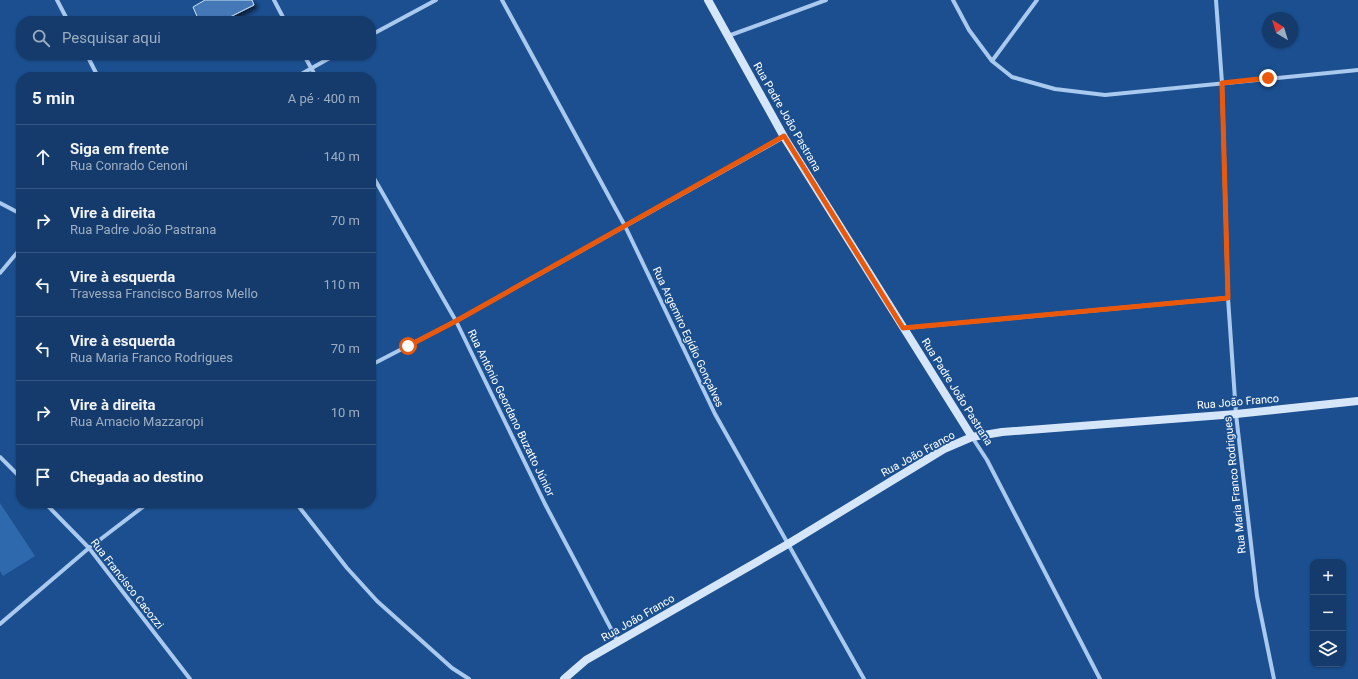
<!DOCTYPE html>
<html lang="pt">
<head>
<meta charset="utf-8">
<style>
	:root { --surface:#143b6b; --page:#1d4271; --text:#f1f3f6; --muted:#9dadc1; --line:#33557e }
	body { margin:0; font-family:Roboto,sans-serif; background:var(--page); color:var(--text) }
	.controls { position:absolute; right:12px; bottom:12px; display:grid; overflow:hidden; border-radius:8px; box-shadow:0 1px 3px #0004 }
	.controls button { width:36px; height:36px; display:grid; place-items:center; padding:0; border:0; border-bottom:1px solid var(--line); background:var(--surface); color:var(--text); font:20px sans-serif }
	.compass { position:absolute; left:1262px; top:12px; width:36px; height:36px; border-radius:50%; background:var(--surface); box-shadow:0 1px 3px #0004; rotate:322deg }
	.stop { position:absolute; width:12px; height:12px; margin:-9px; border:3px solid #ea580c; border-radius:50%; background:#fff }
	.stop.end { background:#ea580c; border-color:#fff; box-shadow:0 1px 4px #0008 }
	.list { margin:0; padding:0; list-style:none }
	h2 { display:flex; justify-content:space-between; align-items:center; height:52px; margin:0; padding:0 16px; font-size:17px }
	h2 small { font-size:13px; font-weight:400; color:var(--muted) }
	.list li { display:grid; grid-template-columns:26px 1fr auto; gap:12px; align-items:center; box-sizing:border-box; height:64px; padding:0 16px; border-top:1px solid var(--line) }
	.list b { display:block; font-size:15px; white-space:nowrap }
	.list p { margin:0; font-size:13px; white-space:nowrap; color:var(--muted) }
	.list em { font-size:13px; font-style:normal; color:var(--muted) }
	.icon { flex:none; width:22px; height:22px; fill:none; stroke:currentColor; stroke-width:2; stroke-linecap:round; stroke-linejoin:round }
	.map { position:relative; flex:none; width:1358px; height:679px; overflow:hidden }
	.search { position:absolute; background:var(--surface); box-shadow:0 1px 3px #0004; left:16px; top:16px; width:360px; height:44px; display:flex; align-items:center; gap:10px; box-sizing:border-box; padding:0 14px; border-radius:16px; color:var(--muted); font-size:15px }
	.panel { position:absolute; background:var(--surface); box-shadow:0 1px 3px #0004; left:16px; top:72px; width:360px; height:436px; border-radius:16px }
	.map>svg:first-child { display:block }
	.green { fill:#2e69ad }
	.building { fill:#4478b7; stroke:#cfe3fa; filter:url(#shadow) }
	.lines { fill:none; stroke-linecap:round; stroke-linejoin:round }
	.street { stroke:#a9c9ee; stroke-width:4 }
	.secondary { stroke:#d6e6fa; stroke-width:8 }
	.route { stroke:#ea580c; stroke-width:5 }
	.labels { text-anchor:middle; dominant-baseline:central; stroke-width:3.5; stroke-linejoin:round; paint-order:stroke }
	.street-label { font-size:11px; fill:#fff; stroke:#1b4f8f }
</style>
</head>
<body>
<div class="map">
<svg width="1358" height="679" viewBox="0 0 1358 679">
	<defs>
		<filter id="shadow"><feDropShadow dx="3.5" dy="3.5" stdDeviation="2" flood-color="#0009"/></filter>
	</defs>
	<rect width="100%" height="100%" fill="#1b4f8f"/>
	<path class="green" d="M0 503 35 556 3 576 0 571Z"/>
	<path class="building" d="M205 0H252L254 5 222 21H199L193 7Z"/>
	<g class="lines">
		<path class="street" d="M57 0 68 21
			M274 0 285 21
			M502 0 625 226 715 414 864 679
			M953 0 969 30 992 61 1012 77 1055 89 1105 95 1358 70
			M1216 0 1222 83 1228 298 1236 414 1257 596 1274 679
			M371 35 436 0
			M728 36 826 0
			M87 55 98 77
			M304 55 316 77
			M992 61 1037 0
			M296 77 335 55
			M371 173 456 321 545 504 618 642
			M0 203 21 214
			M0 273 21 248
			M904 328 1228 298
			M371 365 456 321 784 137
			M972 437 987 460 1100 679
			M0 457 21 478
			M45 503 89 548 190 679
			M296 503 347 568 377 601 452 668 469 679
			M0 624 89 548 148 503"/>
		<path class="secondary" d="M708 0 784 137 972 437
			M564 679 586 660 788 544 944 449 972 437 1002 432 1236 414 1358 401"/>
	</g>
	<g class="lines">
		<path class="route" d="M408 346 456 321 784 136 903 328 1228 298 1222 83 1268 78"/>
	</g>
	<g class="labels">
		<g class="street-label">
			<text transform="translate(787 117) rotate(60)">Rua Padre João Pastrana</text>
			<text transform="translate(688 337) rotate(65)">Rua Argemiro Egídio Gonçalves</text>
			<text transform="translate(957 392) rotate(58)">Rua Padre João Pastrana</text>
			<text transform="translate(1238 402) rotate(-5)">Rua João Franco</text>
			<text transform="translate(511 413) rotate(64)">Rua Antônio Geordano Buzatto Júnior</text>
			<text transform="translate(918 454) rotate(-29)">Rua João Franco</text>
			<text transform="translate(1235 485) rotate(-96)">Rua Maria Franco Rodrigues</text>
			<text transform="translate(127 584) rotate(52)">Rua Francisco Cacozzi</text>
			<text transform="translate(638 618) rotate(-30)">Rua João Franco</text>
		</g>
	</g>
</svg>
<div class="controls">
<button>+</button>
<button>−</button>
<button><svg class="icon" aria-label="layers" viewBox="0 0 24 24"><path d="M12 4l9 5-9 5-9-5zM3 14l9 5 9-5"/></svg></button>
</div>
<svg class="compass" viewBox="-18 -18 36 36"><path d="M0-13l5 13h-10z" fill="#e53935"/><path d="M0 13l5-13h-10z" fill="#9dadc1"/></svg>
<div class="stop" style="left:408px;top:346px"></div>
<div class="stop end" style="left:1268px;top:78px"></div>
<div class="search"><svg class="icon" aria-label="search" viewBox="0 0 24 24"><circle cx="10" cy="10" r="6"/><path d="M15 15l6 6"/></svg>Pesquisar aqui</div>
<section class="panel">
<h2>5 min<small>A pé · 400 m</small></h2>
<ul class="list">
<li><svg class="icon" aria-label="ahead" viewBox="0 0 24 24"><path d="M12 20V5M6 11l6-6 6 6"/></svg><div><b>Siga em frente</b><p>Rua Conrado Cenoni</p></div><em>140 m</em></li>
<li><svg class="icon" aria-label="right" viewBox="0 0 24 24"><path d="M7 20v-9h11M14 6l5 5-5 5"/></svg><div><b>Vire à direita</b><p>Rua Padre João Pastrana</p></div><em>70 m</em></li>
<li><svg class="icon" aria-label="left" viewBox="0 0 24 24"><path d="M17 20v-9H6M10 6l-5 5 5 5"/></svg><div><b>Vire à esquerda</b><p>Travessa Francisco Barros Mello</p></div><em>110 m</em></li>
<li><svg class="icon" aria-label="left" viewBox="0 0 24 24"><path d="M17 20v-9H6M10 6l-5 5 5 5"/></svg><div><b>Vire à esquerda</b><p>Rua Maria Franco Rodrigues</p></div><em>70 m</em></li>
<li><svg class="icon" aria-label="right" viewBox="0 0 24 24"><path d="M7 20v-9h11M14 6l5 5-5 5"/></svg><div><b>Vire à direita</b><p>Rua Amacio Mazzaropi</p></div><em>10 m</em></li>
<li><svg class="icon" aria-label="arrive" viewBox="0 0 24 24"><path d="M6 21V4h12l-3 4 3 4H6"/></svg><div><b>Chegada ao destino</b></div></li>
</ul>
</section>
</div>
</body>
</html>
